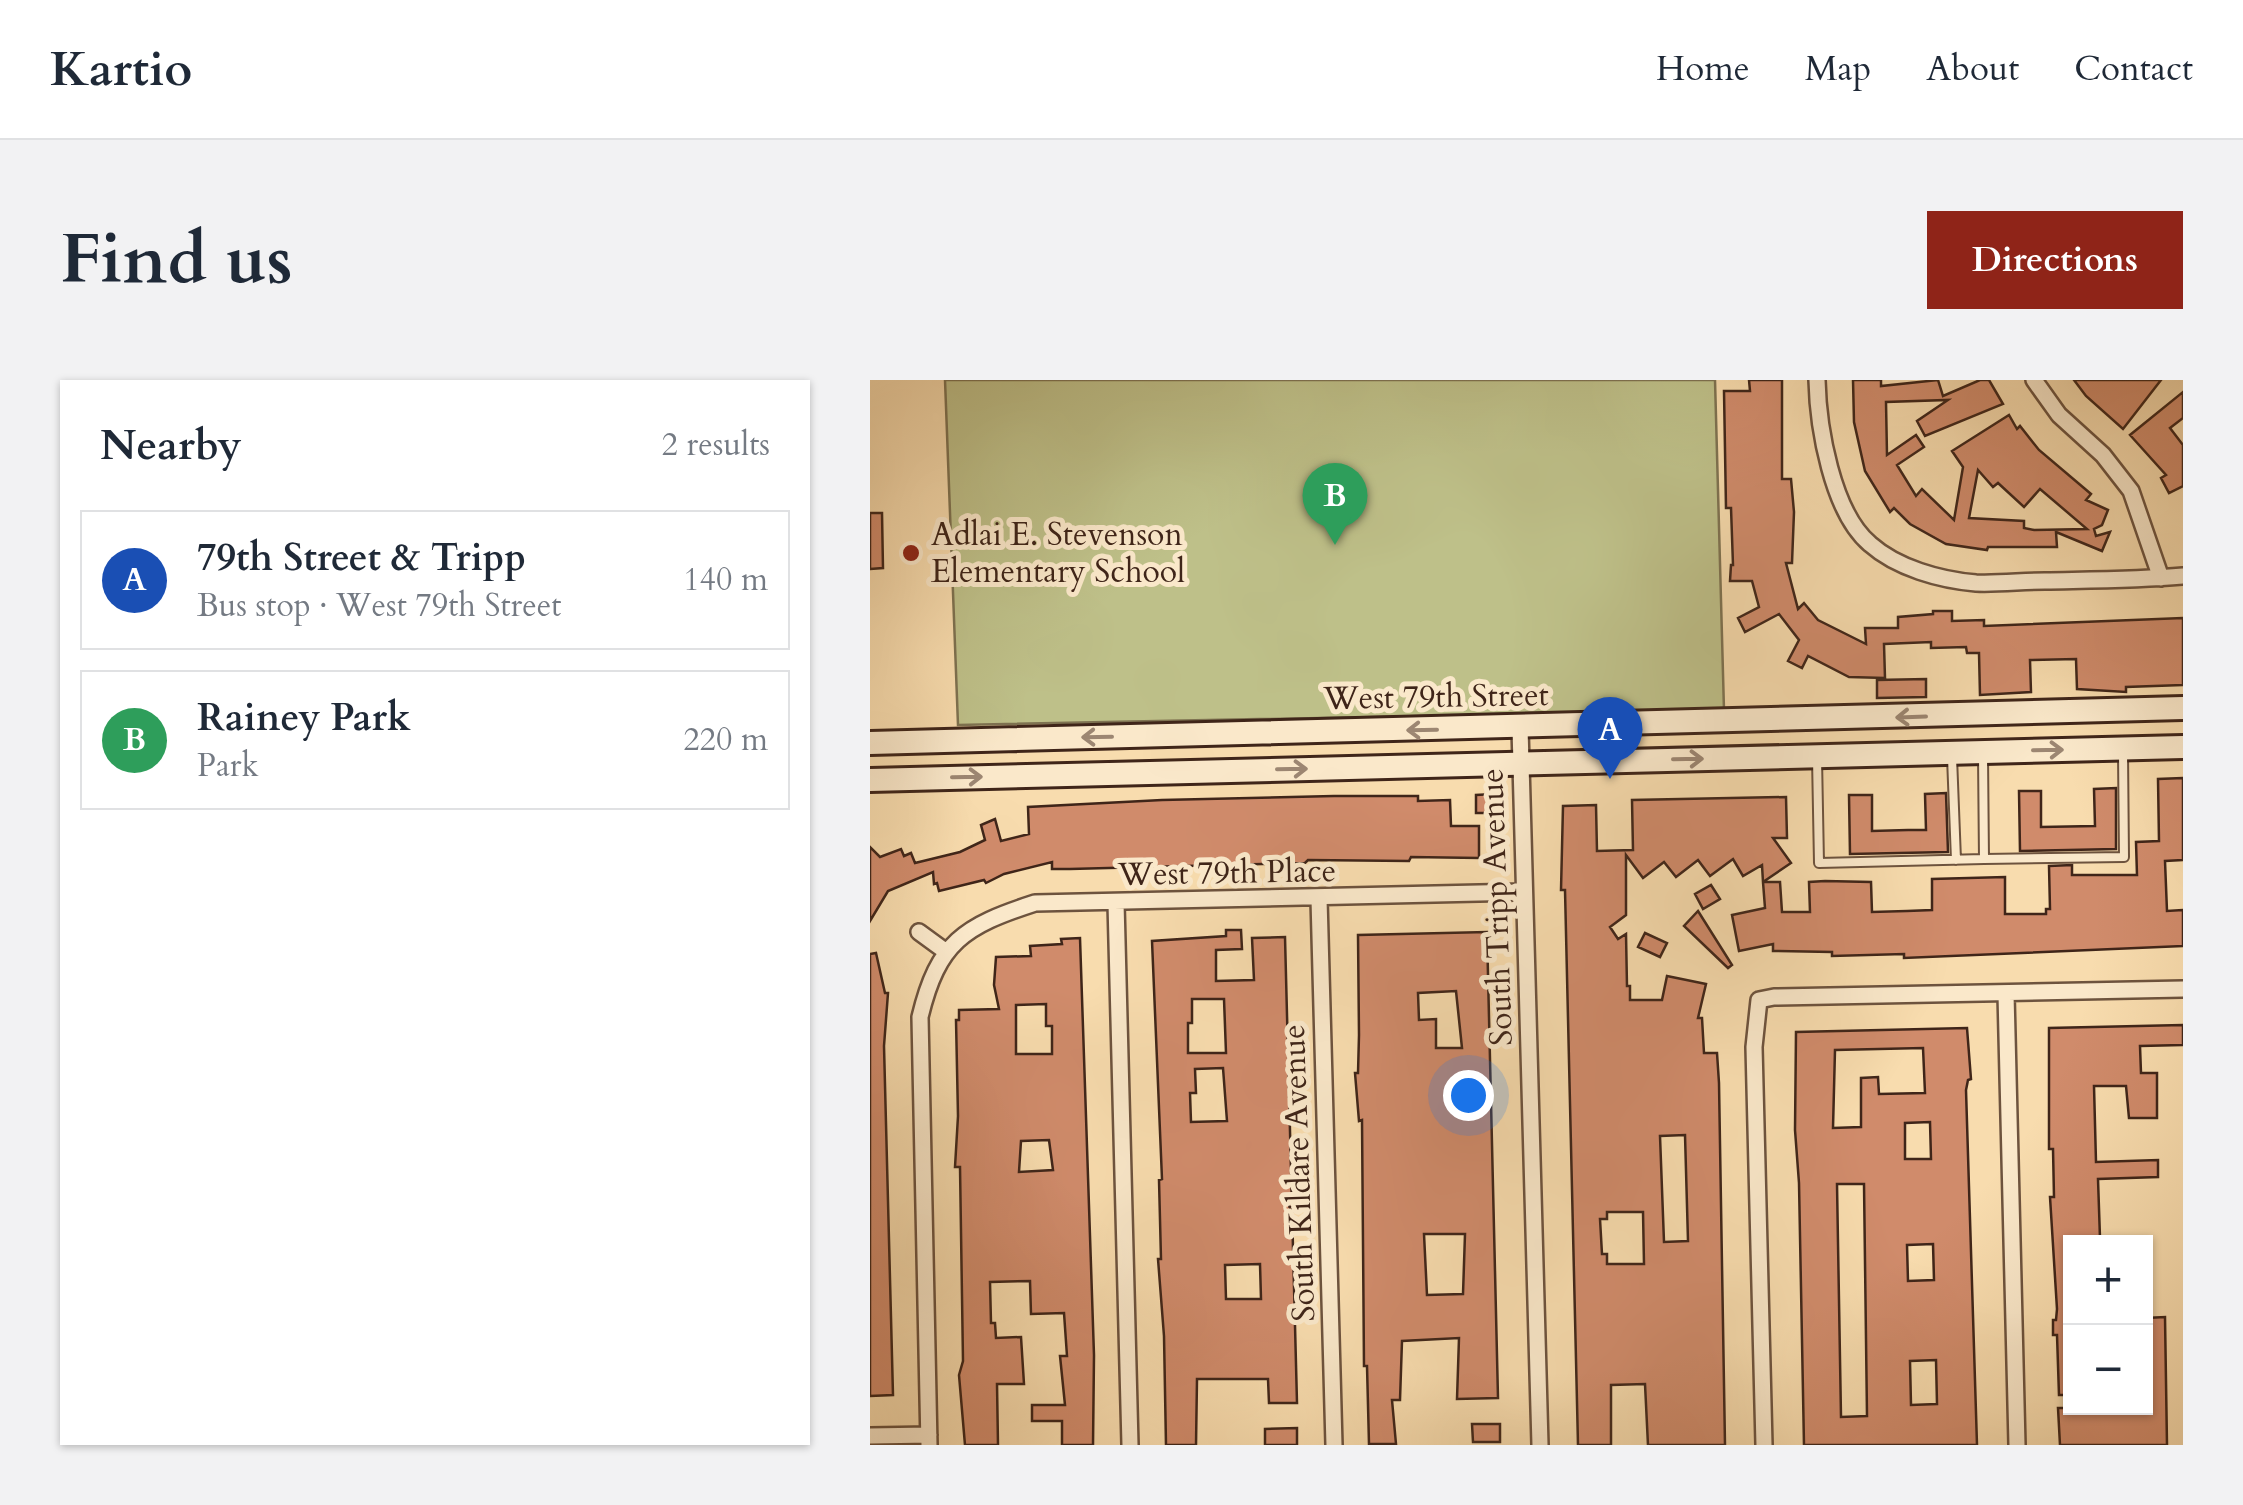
<!DOCTYPE html>
<html lang="en">
<head>
<meta charset="utf-8">
<style>
	:root { --surface:#fff; --page:#f2f2f3; --text:#1f2937; --muted:#747a83; --line:#e0e1e3; --accent:#8f2418 }
	body { margin:0; font-family:Cardo,serif; background:var(--page); color:var(--text) }
	.controls { position:absolute; right:30px; bottom:30px; display:grid; overflow:hidden; border-radius:0px; box-shadow:0 2px 8px #0004 }
	.controls button { width:90px; height:90px; display:grid; place-items:center; padding:0; border:0; border-bottom:2px solid var(--line); background:var(--surface); color:var(--text); font:50px sans-serif }
	.you { position:absolute; left:598px; top:715px; width:35px; height:35px; margin:-25px; border:8px solid #fff; border-radius:50%; background:#1a73e8; box-shadow:0 0 0 15px #1a73e833 }
	.badge { display:grid; place-items:center; width:65px; height:65px; border-radius:50%; background:var(--accent); color:#fff; font-size:32px; font-weight:700 }
	.pin { position:absolute; translate:-50% -82px; filter:drop-shadow(0 2px 5px #0008) }
	.pin::after { content:''; position:absolute; top:52px; width:35px; height:30px; background:inherit; clip-path:polygon(0 0,100% 0,50% 100%) }
	.list { margin:0; padding:0; list-style:none }
	h2 { display:flex; justify-content:space-between; align-items:center; height:130px; margin:0; padding:0 40px; font-size:42px }
	h2 small { font-size:32px; font-weight:400; color:var(--muted) }
	.list li { display:grid; grid-template-columns:65px 1fr auto; gap:30px; align-items:center; box-sizing:border-box; height:140px; margin:0 20px 20px; padding:0 20px; border:2px solid var(--line); border-radius:0px }
	.list b { display:block; font-size:38px; white-space:nowrap }
	.list p { margin:0; font-size:32px; white-space:nowrap; color:var(--muted) }
	.list em { font-size:32px; font-style:normal; color:var(--muted) }
	.map { position:relative; flex:none; width:1313px; height:1065px; overflow:hidden; border-radius:0px }
	header { display:flex; align-items:center; gap:60px; box-sizing:border-box; height:140px; padding:0 50px; background:var(--surface); border-bottom:2px solid var(--line) }
	header strong { font-size:48px }
	nav { display:flex; gap:55px; margin-inline-start:auto; font-size:35px }
	.intro { display:flex; align-items:center; justify-content:space-between; box-sizing:border-box; height:240px; padding:0 60px }
	h1 { margin:0; font-size:70px }
	.button { padding:25px 45px; border-radius:0px; background:var(--accent); color:#fff; font-size:35px; font-weight:700 }
	main { display:flex; gap:60px; padding:0 60px }
	aside { flex:1; background:var(--surface); border-radius:0px; box-shadow:0 2px 8px #0004 }
	.map>svg:first-child { display:block }
	.green { fill:#bec089; stroke:#7e7251; stroke-width:2.5 }
	.building { fill:#d08b6b; stroke:#3f2519; stroke-width:2.5; fill-rule:evenodd }
	.lines { fill:none; stroke-linecap:round; stroke-linejoin:round }
	.service-casing { stroke:#6d533e; stroke-width:12 }
	.minor-casing { stroke:#6d533e; stroke-width:20 }
	.secondary-casing { stroke:#3f2519; stroke-width:28 }
	.service { stroke:#fae8ca; stroke-width:8 }
	.minor { stroke:#fae8ca; stroke-width:15 }
	.secondary { stroke:#fae8ca; stroke-width:22 }
	.oneway { stroke:#9c8672 }
	.poi-dot { fill:#8f2418; stroke:#fae8ca; stroke-width:4 }
	.labels { text-anchor:middle; dominant-baseline:central; stroke-width:10; stroke-linejoin:round; paint-order:stroke }
	.poi-label { font-size:32px; fill:#3f2519; stroke:#fae8ca; text-anchor:start }
	.street-label { font-size:32px; fill:#3f2519; stroke:#fae8ca }
</style>
</head>
<body>
<header>
<strong>Kartio</strong>
<nav><a>Home</a><a>Map</a><a>About</a><a>Contact</a></nav>
</header>
<div class="intro"><h1>Find us</h1><a class="button">Directions</a></div>
<main>
<aside>
<h2>Nearby<small>2 results</small></h2>
<ul class="list">
<li><span class="badge" style="background:#1a4fb4">A</span><div><b>79th Street &amp; Tripp</b><p>Bus stop · West 79th Street</p></div><em>140 m</em></li>
<li><span class="badge" style="background:#2e9e5b">B</span><div><b>Rainey Park</b><p>Park</p></div><em>220 m</em></li>
</ul>
</aside>
<div class="map">
<svg width="1313" height="1065" viewBox="0 0 1313 1065">
	<rect width="100%" height="100%" fill="#f8dcae"/>
	<filter id="stains"><feTurbulence type="fractalNoise" baseFrequency=".002" numOctaves="4"/><feColorMatrix values="0 0 0 0 .2 0 0 0 0 .09 0 0 0 0 .02 0 0 0 .5 -.17"/></filter>
	<radialGradient id="worn" r=".72"><stop offset=".6" stop-color="#630" stop-opacity="0"/><stop offset="1" stop-color="#630" stop-opacity=".3"/></radialGradient>
	<path class="green" d="M75 0H845L854 330 88 345Z"/>
	<path class="building" d="M879 0H912V99H921L924 132 922 183H916L928 229 934 223 948 240 996 264 995 248H1028V237L1063 234V231H1082V241L1114 240V246L1313 238V305L1256 307V312L1207 309 1206 279 1160 280 1161 312 1110 315 1109 273H1097L1096 267 1061 268V262L1014 264 1015 298 979 297 938 276 932 288 918 281 929 260 909 234 875 252 868 238 889 227 882 201H860L861 185H863L861 128H856L854 11H880Z
		M983 0H1011V6L1068 0 1073 16 1110 0H1119L1133 24 1055 56 1047 41 1078 20 1016 22 1017 75 1046 55 1054 67 1027 85 1046 116 1052 109 1084 140 1093 87 1082 71 1139 35 1147 49 1150 46 1169 70 1221 114 1216 120 1238 130 1232 145 1224 149 1226 156 1240 152 1232 171 1186 152 1187 167H1118L1117 170 1076 164 1040 144 1024 128 1020 132 995 91 984 42ZM1108 90 1123 107 1128 103 1154 127 1170 109 1217 149 1164 150 1154 148V141L1099 138Z
		M1204 0H1291L1253 49 1216 16Z
		M1313 12V38L1300 48 1313 65V106L1299 113 1291 98 1296 95 1260 55Z
		M0 133H12L13 188 0 189Z
		M1056 299V317L1007 318V300Z
		M1313 398V480L1295 481 1297 531 1313 530V566L1034 578V574L962 576V572L903 571V564L869 571 862 535 895 528 893 502H910L912 532H940L939 502 955 501 1001 502 1002 532 1037 531 1062 530V499L1135 497V534H1176V529H1180L1179 486 1202 485V495H1267L1266 462 1289 461 1288 399Z
		M1246 408V469L1150 471 1149 411H1171V447L1225 446 1224 409Z
		M1076 413 1078 472 980 474 979 415H1002V451L1038 450H1056L1055 414Z
		M624 414V433H606V415Z
		M464 416H548V421L580 420 581 446H609V478L541 477 539 481 438 480 435 483 200 489H182V482L134 494 116 503 114 500 69 511 67 503 64 504 63 492 18 511 0 541V467L10 477 31 469 34 476 41 473 45 483 90 472 115 460 111 445 125 439 131 461 159 454 158 427 292 420Z
		M916 417 917 458H903L921 483 893 502 892 485 873 496 863 479 840 496 828 480 806 497 794 482 773 498 756 475V535L740 547 748 559 756 554 757 606H760V620H792L797 596 836 604 828 638H832L834 673H847L849 703 855 1065H778L775 1004 741 1005V1065H708L695 510H691L693 426 726 425 727 471 763 470 762 420ZM815 755 818 861 794 862 790 756ZM737 832H773L774 884H737V874H732L730 839H737Z
		M841 505 850 519 833 529 825 514Z
		M828 531 862 585 858 588 814 546Z
		M356 550H371L372 569 346 570V601L384 600 382 558 415 557 427 1023H399L398 999H327L326 1065H296L294 956 288 879H291L289 800 292 799 282 561 356 556ZM322 619H354L356 673H318V643H322ZM353 688 357 741 321 742 320 713H326L325 689ZM390 884 391 919H356L355 885Z
		M617 552 628 1018 587 1019 589 958 532 961 530 1020H522L526 1064H499L497 986H494L492 740 489 741 485 693H488L489 655 488 555ZM586 611 592 668H566V639L549 640 548 613ZM554 854H595L593 914 557 915Z
		M775 553 797 563 790 577 768 567Z
		M210 558 224 975 223 1065H192V1041H162V1025H195L190 976H197L194 933 161 934 160 901 120 902 121 943H125L126 958 151 957 154 1004H127L128 1065H95L89 995 93 981 90 787H85L88 736 86 640H89V630L129 629 124 605 126 577 161 576 160 566 192 564 191 559ZM176 624V646H182V674H146V625ZM179 760 183 790 149 792 151 761Z
		M6 573 15 613H18L14 666 23 1015 0 1016V574Z
		M1313 645V665L1270 666 1271 693H1287V738H1259L1256 706H1224L1226 782 1288 780V797L1228 799 1230 858 1200 862V1015H1189L1187 955H1183V940H1186L1187 929 1180 817H1184L1183 769H1179V648Z
		M1097 648 1101 699 1098 700 1096 710 1107 1065H934L929 803 925 750 926 652ZM1053 668 1055 713 1009 714 1008 697 991 698V747L963 748 965 670ZM1060 742 1061 779H1035V743ZM967 804H994L997 1036 971 1037ZM1063 864 1064 900 1038 901 1037 865ZM1066 980 1067 1024 1041 1025 1040 981Z
		M1295 937 1297 1065H1190L1188 1028H1277L1276 938Z
		M602 1044H630V1062H603Z
		M427 1048V1065H395V1049Z"/>
	<g class="lines">
		<defs>
			<path id="service" d="M1113 376 1114 479 1254 477 1253 373
				M1082 377 1086 480
				M947 378 949 483 1114 479"/>
			<path id="minor" d="M947 0C948 47 962 132 1000 164 1027 188 1070 200 1106 203 1129 204 1153 201 1175 201 1221 200 1267 200 1313 196
				M1164 0 1189 35 1233 75 1261 111 1291 198
				M650 348 670 1065
				M449 519 464 1065
				M246 523 260 1065
				M49 552 75 571
				M1136 614 1147 1065
				M889 620 884 667 894 1065
				M889 620 904 617 1313 609
				M0 1056 59 1055
				M59 1065 50 637C68 562 94 546 165 523L653 512"/>
			<path id="secondary" d="M0 363 1313 328
				M0 400 1313 367"/>
		</defs>
		<use href="#service" class="service-casing"/>
		<use href="#minor" class="minor-casing"/>
		<use href="#secondary" class="secondary-casing"/>
		<use href="#service" class="service"/>
		<use href="#minor" class="minor"/>
		<use href="#secondary" class="secondary"/>
	</g>
	<defs><path id="oneway-shaft" d="M-6 0H5M1.5-3L5.5 0L1.5 3" fill="none" stroke-width="1.6" stroke-linecap="round" stroke-linejoin="round" transform="scale(2.5)"/></defs>
	<g class="oneway">
		<use href="#oneway-shaft" transform="translate(1041 337) rotate(178)"/>
		<use href="#oneway-shaft" transform="translate(552 350) rotate(179)"/>
		<use href="#oneway-shaft" transform="translate(227 357) rotate(179)"/>
		<use href="#oneway-shaft" transform="translate(1178 370) rotate(-1)"/>
		<use href="#oneway-shaft" transform="translate(818 379) rotate(-1)"/>
		<use href="#oneway-shaft" transform="translate(422 389) rotate(-1)"/>
		<use href="#oneway-shaft" transform="translate(97 397) rotate(-1)"/>
	</g>
	<circle class="poi-dot" cx="41" cy="173" r="10"/>
	<g class="labels">
		<g class="poi-label">
			<text x="61" y="155">Adlai E. Stevenson<tspan x="61" dy="37">Elementary School</tspan></text>
		</g>
		<g class="street-label">
			<text transform="translate(566 317) rotate(-1)">West 79th Street</text>
			<text transform="translate(357 493) rotate(-1)">West 79th Place</text>
			<text transform="translate(627 527) rotate(-92)">South Tripp Avenue</text>
			<text transform="translate(429 793) rotate(-92)">South Kildare Avenue</text>
		</g>
	</g>
	<rect width="100%" height="100%" filter="url(#stains)"/>
	<rect width="100%" height="100%" fill="url(#worn)"/>
</svg>
<div class="controls">
<button>+</button>
<button>−</button>
</div>
<div class="you"></div>
<div class="pin badge" style="left:740px;top:399px;background:#1a4fb4">A</div>
<div class="pin badge" style="left:465px;top:165px;background:#2e9e5b">B</div>
</div>
</main>
</body>
</html>
